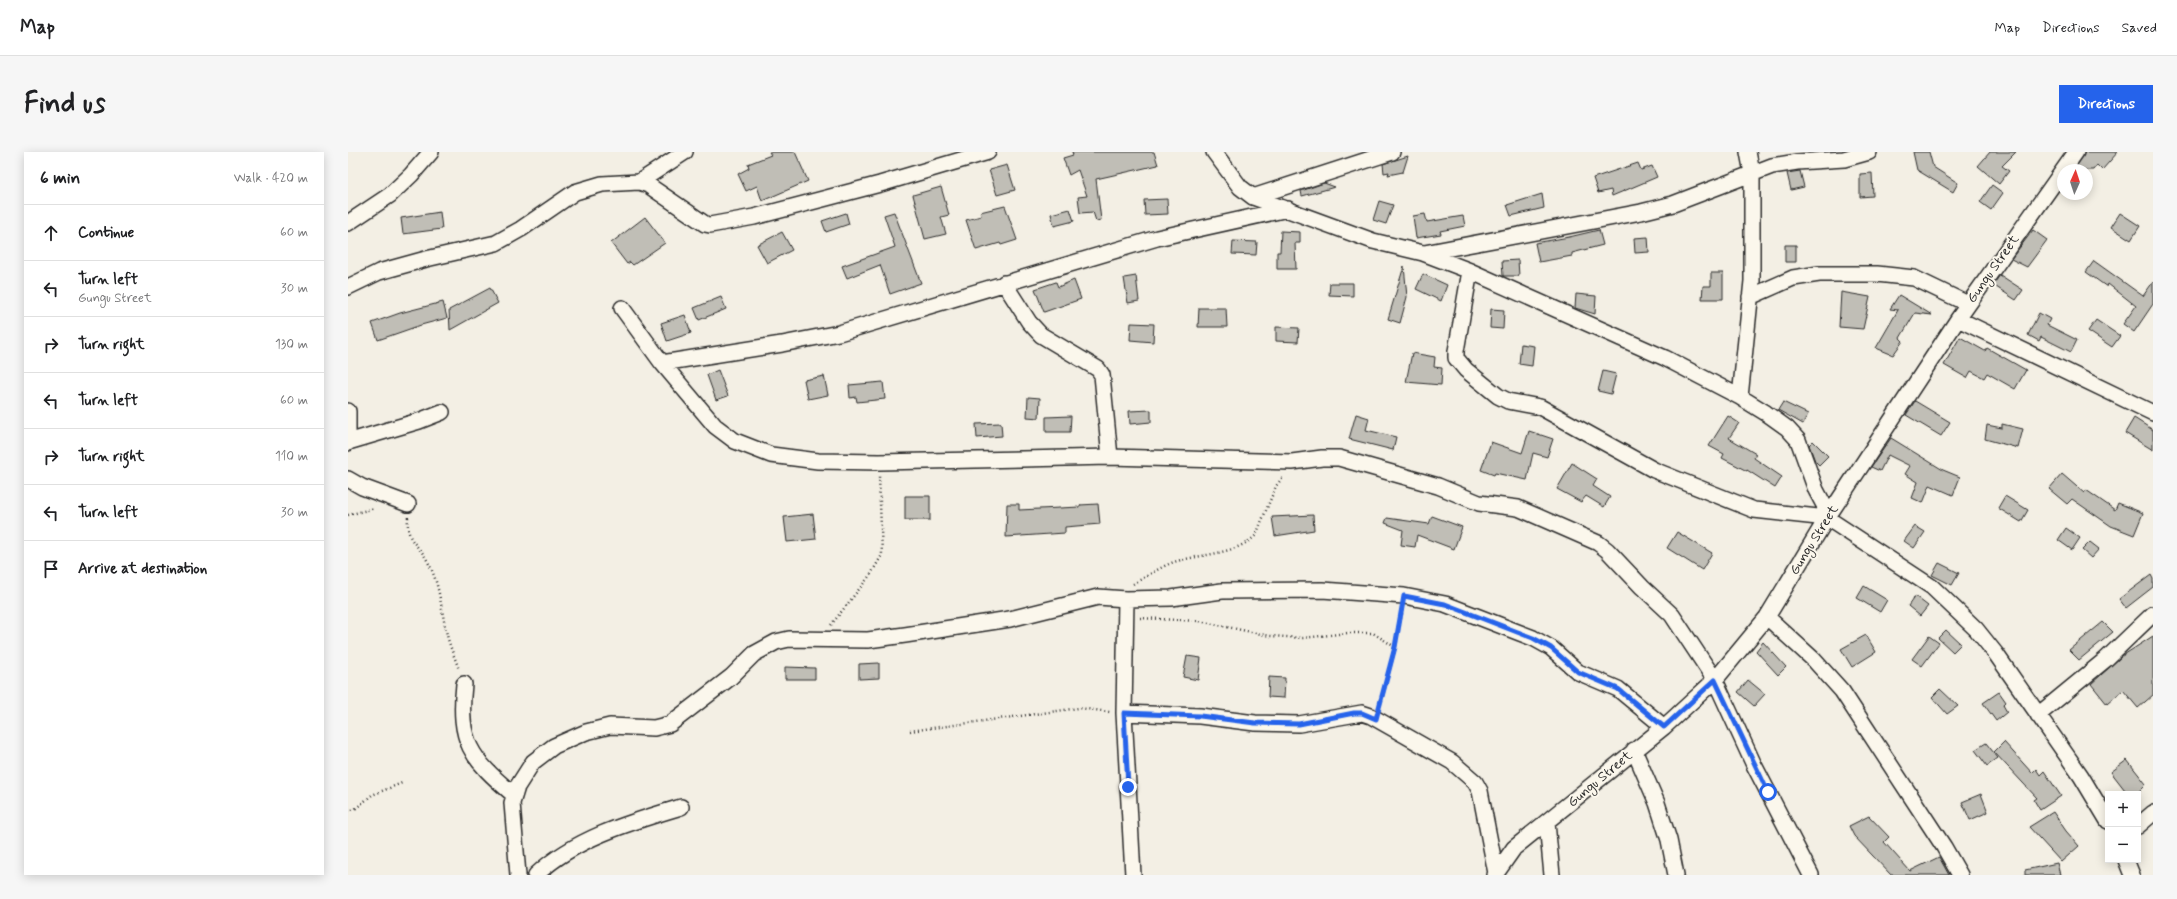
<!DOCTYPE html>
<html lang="en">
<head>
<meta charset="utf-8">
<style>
	:root { --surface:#fff; --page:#f6f6f6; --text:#202124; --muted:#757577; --line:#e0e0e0; --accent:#2563eb }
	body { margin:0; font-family:Mynerve,sans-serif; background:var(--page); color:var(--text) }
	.controls { position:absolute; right:12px; bottom:12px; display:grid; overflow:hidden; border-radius:0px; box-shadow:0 2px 10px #0003 }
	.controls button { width:36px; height:36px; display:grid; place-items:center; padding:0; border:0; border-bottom:1px solid var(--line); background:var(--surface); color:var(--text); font:20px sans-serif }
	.compass { position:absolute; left:1709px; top:12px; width:36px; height:36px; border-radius:50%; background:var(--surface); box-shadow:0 2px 10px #0003; rotate:3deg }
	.stop { position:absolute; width:12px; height:12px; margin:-9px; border:3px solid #2563eb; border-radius:50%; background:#fff }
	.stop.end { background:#2563eb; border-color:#fff; box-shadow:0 1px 4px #0008 }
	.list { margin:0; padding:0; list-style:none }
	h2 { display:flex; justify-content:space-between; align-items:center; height:52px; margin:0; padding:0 16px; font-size:17px }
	h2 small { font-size:13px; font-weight:400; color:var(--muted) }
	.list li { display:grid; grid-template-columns:26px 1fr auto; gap:12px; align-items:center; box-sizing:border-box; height:56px; padding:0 16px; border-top:1px solid var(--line) }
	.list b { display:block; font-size:15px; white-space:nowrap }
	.list p { margin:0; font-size:13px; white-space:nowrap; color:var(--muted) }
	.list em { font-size:13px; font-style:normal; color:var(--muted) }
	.icon { flex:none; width:22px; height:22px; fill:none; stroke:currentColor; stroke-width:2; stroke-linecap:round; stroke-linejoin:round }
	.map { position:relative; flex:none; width:1805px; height:723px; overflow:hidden; border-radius:0px }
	header { display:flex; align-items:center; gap:24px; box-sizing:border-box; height:56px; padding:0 20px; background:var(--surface); border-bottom:1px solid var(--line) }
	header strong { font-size:19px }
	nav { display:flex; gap:22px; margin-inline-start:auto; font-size:14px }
	.intro { display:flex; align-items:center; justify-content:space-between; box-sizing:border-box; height:96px; padding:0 24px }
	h1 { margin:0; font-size:28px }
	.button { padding:10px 18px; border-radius:0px; background:var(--accent); color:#fff; font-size:14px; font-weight:700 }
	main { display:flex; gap:24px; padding:0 24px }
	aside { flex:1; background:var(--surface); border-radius:0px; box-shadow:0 2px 10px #0003 }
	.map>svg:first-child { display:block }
	.building { fill:#c0beb6; stroke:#2b2b2b }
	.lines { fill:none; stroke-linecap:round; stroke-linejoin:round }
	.street-casing { stroke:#2b2b2b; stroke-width:18 }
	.path { stroke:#2b2b2b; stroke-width:2.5; stroke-dasharray:1 3; stroke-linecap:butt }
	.street { stroke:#fbf7ec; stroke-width:15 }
	.route { stroke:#2563eb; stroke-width:5 }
	.labels { text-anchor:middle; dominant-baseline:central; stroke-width:4; stroke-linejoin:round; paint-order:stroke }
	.street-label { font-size:14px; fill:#2b2b2b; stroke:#fbf7ec }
</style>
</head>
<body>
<header>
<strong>Map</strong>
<nav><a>Map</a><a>Directions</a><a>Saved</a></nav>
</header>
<div class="intro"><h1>Find us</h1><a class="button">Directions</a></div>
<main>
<aside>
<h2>6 min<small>Walk · 420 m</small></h2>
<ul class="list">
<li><svg class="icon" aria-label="ahead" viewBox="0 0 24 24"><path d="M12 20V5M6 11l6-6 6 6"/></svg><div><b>Continue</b></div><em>60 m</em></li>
<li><svg class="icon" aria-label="left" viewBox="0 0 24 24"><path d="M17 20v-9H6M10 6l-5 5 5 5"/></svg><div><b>Turn left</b><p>Gungu Street</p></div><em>30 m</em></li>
<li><svg class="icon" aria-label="right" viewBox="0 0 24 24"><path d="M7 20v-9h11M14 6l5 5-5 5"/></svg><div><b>Turn right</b></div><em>130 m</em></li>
<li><svg class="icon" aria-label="left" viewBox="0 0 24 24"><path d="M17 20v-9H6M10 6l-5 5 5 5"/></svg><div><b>Turn left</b></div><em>60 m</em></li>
<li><svg class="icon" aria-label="right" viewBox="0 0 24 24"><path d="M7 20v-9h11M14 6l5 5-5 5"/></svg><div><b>Turn right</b></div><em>110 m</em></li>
<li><svg class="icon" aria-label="left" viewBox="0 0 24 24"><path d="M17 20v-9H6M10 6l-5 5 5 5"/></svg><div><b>Turn left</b></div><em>30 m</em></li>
<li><svg class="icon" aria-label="arrive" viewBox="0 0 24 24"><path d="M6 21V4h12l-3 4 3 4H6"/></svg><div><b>Arrive at destination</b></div></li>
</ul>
</aside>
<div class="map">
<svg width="1805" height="723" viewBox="0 0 1805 723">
	<rect width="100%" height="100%" fill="#f3efe4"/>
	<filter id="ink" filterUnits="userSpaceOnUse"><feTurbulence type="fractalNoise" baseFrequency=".025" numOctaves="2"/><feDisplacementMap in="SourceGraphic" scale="8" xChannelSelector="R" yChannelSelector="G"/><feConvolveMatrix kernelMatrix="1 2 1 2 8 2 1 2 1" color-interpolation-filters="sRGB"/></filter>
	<g filter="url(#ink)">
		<path class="building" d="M421 0H447L460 29 414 49 409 34 398 39 390 22 401 16 400 12 423 3Z
			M724 0H806L810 13 748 27 753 68 748 69 745 60 732 61 730 45 739 44 730 18 721 23 715 6 725 3Z
			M1565 0H1581L1585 15 1610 31 1605 40 1569 18Z
			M1642 0H1668L1654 14 1661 19 1651 32 1630 14Z
			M1737 0H1770L1754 18 1749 13 1745 18H1726Z
			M1060 4 1055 20 1040 23 1041 20 1036 21 1035 12Z
			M1290 11 1293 18 1304 14 1309 25 1264 44 1263 38 1250 41 1245 26Z
			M659 13 667 38 649 43 641 18Z
			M1452 19 1456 35 1443 38 1439 21Z
			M1524 21 1525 44 1512 45V22Z
			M976 31 987 35 954 44 953 39Z
			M1644 33 1655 41 1643 58 1632 50Z
			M593 35 601 63 593 65 598 82 577 87 565 43Z
			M1194 42 1196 56 1163 64 1159 53Z
			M819 47 820 62 797 63 796 48Z
			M1031 49 1045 53 1038 72 1025 68Z
			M657 54 669 88 653 93 652 91 628 98 618 68 633 64 632 60Z
			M722 57 726 69 706 74 703 62Z
			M92 60 94 77 55 82 53 66Z
			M546 60 573 131 542 142 532 113 499 126 494 114 547 95 536 63Z
			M498 61 501 72 478 80 474 69Z
			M1772 61 1792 74 1783 88 1763 75Z
			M1077 62 1079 70 1115 64 1117 74 1092 79 1093 82 1068 86 1065 64Z
			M297 65 317 91 285 113 282 110 279 112 263 91Z
			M1251 78 1255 93 1224 101V104L1191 110 1187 91 1221 85Z
			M1685 78 1699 88 1679 115 1663 107Z
			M933 79 952 80V91H947L948 117H929V100H932Z
			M434 80 444 98 419 111 409 93Z
			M1300 85 1301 100 1287 101 1286 86Z
			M885 89 909 90 908 103 884 102Z
			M1437 93H1448V110H1437Z
			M1170 108 1171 124H1155L1154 109Z
			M1746 109 1795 144 1805 130V152L1786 180 1775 172 1788 154 1760 132 1759 135 1738 120Z
			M1056 114 1059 145 1052 171 1040 167Z
			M1363 121H1375V147H1354L1355 134H1363Z
			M1075 122 1099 133 1093 149 1068 137Z
			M1652 123 1675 138 1668 148 1645 133Z
			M788 124 791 149 780 151 776 126Z
			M726 128 733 147 696 160 687 137 708 130 710 135Z
			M982 131H1005V144L981 143Z
			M142 136 150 151 102 178 101 158Z
			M1493 140 1522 145 1515 177 1491 175Z
			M1228 142 1248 144 1247 162 1227 156Z
			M1551 143 1584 163 1567 161 1552 186 1555 189 1545 203 1528 196 1550 158 1542 157Z
			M373 145 378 157 351 168 346 156Z
			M95 150 99 166 73 173 30 188 24 171 52 161Z
			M851 156H878L879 175H850Z
			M1143 157 1156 158 1155 177 1142 176Z
			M1691 161 1702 167 1699 173 1729 188 1723 200 1693 185 1691 189 1680 183Z
			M337 163 343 181 319 189 313 171Z
			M1748 168 1772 184 1764 195 1740 179Z
			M783 171 806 172 805 190 782 188Z
			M928 175 951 176 950 190 928 189Z
			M1612 185 1637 199 1639 196 1678 218 1667 237 1639 221 1636 226 1623 219 1619 226 1596 213Z
			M1173 192 1186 194 1184 214 1171 212Z
			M1064 201 1087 205 1086 215 1094 216 1093 233 1058 230Z
			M370 218 380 244 368 248 359 223Z
			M1255 219 1268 222 1263 242 1250 239Z
			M476 224 480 243 460 247 456 228Z
			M535 230 537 247 509 250 508 245 502 246 501 233Z
			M680 245 692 246 691 266 679 265Z
			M1567 249 1602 270 1593 284 1558 263Z
			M1435 250 1460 262 1455 272 1430 258Z
			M803 258V270L782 272 781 259Z
			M1008 262 1021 266 1018 278 1048 285 1045 298 1001 287Z
			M723 264 722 280H698V265Z
			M1380 264 1391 271 1381 286 1408 302 1406 306 1434 325 1427 336 1399 318V319L1374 306 1376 302 1361 294Z
			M1786 266 1805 278V298L1777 281Z
			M653 271 654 284 629 286 628 272Z
			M1654 272 1675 277 1670 296 1637 287 1639 273 1654 276Z
			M1181 279 1205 287 1199 305 1185 301 1179 328 1147 321 1146 323 1133 318 1143 290 1174 301Z
			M1543 286 1595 318 1612 325 1605 343 1582 333 1575 351 1564 346 1570 330 1557 322 1562 314 1540 303 1532 319 1523 315Z
			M1465 289 1480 304 1471 313 1467 309 1461 293Z
			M1224 311 1249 327 1245 334 1262 345 1256 355 1238 344 1233 350 1209 337Z
			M1714 322 1736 341 1738 338 1767 358 1770 351 1795 361 1786 383 1763 374 1724 347 1719 352 1701 337Z
			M557 344H582V368H557Z
			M1657 344 1680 358 1673 370 1650 356Z
			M659 352H671V358L732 355V353L750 352 752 372 717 375V381L658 385Z
			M465 362 468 387 439 390 436 365Z
			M965 363 966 378 927 384 924 365Z
			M1084 364 1114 375 1106 397 1069 383 1067 395 1053 393 1055 378 1037 371 1039 366 1081 372Z
			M1567 374 1577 380 1566 396 1556 389Z
			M1718 376 1732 386 1724 398 1710 388Z
			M1329 380 1364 401 1354 418 1319 396Z
			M1742 390 1751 397 1743 406 1734 398Z
			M1591 411 1611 421 1604 433 1584 423Z
			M1803 423 1805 427V435L1778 456 1771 447Z
			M1516 434 1539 448 1532 460 1509 446Z
			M1567 444 1580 454 1572 464 1560 454Z
			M1755 470 1765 480 1731 508 1721 498Z
			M1598 478 1613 492 1605 500 1590 486Z
			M1518 483 1528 500 1504 515 1493 497Z
			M1581 484 1591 491 1574 514 1564 507Z
			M1805 484V543L1790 556 1775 538 1759 552 1743 532 1774 504Z
			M1415 490 1438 515 1430 523 1408 499Z
			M839 504 853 506 850 528 835 525Z
			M531 511V526L511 527V512Z
			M437 515 467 516V527H437Z
			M921 525 937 526 936 546 920 545Z
			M1400 528 1417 542 1406 554 1390 540Z
			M1592 537 1610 554 1599 562 1584 545Z
			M1651 540 1658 550 1655 553 1659 560 1648 569 1635 551Z
			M1656 590 1684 621 1688 617 1692 623 1696 619 1713 644 1692 658 1686 648 1689 646 1646 600Z
			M1638 591 1650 606 1639 614 1627 598Z
			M1779 608 1798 632 1788 642H1780L1763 620Z
			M1633 642 1640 660 1622 668 1614 650Z
			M1705 660 1718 679 1731 694 1713 710 1681 675Z
			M1521 664 1541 685 1536 690 1562 719 1591 705 1601 723H1543L1506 684 1501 674Z
			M1709 711 1712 723H1677V718Z"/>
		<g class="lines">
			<defs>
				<path id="street" d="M866 0 892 35 905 45 1025 89 1075 101 1122 119 1317 206 1392 245 1418 261 1439 276 1450 288 1468 338 1476 353 1479 366
					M291 30 337 0
					M905 45 1044 0
					M0 71 42 43 63 23 83 0
					M1076 101 1293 60 1325 52 1424 14 1449 10 1496 7 1521 0
					M1122 119 1108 199V206L1118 218 1150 244 1160 249 1192 255 1306 318 1406 358 1479 366 1584 435 1628 477 1648 502 1733 624 1760 669
					M656 131 681 170 693 183 750 217 754 223 762 305
					M0 135 31 120 78 107 148 91 173 77 227 40 254 32 291 30 300 33 357 72 362 73 406 65 532 32 640 0
					M1402 145 1445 126 1471 122H1529L1566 126 1620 152
					M274 156 314 211 367 274 387 289 423 303 470 309 531 310 762 305 944 310 974 306H991L1090 334 1131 351 1170 356 1250 391 1259 398 1294 435 1324 463 1367 528 1406 613 1463 723
					M1610 167 1805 261
					M314 211 434 192 491 181 809 86 940 57
					M1392 245 1404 129V21L1400 0
					M0 259V291
					M0 290 71 269 94 260
					M0 327 14 335 60 352
					M778 447 776 561 785 723
					M1419 465 1466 508 1494 539 1596 695 1612 723
					M116 532C110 590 122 606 166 643
					M776 561 852 564 907 571 951 572 1014 561 1023 564 1104 610 1127 630 1132 639 1148 721
					M1690 563 1757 508 1805 462
					M1286 598 1309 651 1321 688 1328 723
					M1199 671 1204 723
					M1790 674 1805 661
					M1778 708 1784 723
					M170 723 164 651 169 635 185 610 206 594 238 580 262 574 306 576 322 572 383 525 406 502 428 490 441 487 520 488 557 483 662 467 750 445 778 447 823 446 874 439 974 438 1056 444 1097 452 1185 486 1203 496 1230 520 1270 537 1316 575
					M188 723C227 686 283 670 333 655
					M1147 723 1166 696 1316 575 1367 528 1419 465 1479 366 1610 167 1728 0"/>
			</defs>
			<use href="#street" class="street-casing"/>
			<path class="path" d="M0 363 27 356
				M60 365C58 392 70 390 80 410 93 434 93 461 100 487 103 498 108 508 111 518
				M785 432C798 425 812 415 826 410 851 402 889 403 908 383L928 334 935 325
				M792 466 851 469 922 484 955 486 1000 481H1025L1047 495
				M483 473 523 422 534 403 531 324
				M1032 552 1047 495 1054 458
				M562 579 731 556 762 560
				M0 659 7 657 24 643 54 631"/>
			<use href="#street" class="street"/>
		</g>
	</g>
	<g class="lines" filter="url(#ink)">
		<path class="route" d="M780 635 776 561 852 564 907 571 951 572 1006 561H1014L1028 567 1047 495 1056 444 1097 452 1185 486 1203 496 1230 520 1270 537 1316 575 1367 528 1420 640"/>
	</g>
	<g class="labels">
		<g class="street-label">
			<text transform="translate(1645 117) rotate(-55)">Gungu Street</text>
			<text transform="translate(1466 388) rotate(-58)">Gungu Street</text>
			<text transform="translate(1252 627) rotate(-40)">Gungu Street</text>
		</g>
	</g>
</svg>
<div class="controls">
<button>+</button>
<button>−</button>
</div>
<svg class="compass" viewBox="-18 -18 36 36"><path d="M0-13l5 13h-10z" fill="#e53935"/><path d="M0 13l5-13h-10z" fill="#757577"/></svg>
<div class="stop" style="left:1420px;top:640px"></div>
<div class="stop end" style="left:780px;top:635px"></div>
</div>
</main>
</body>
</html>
